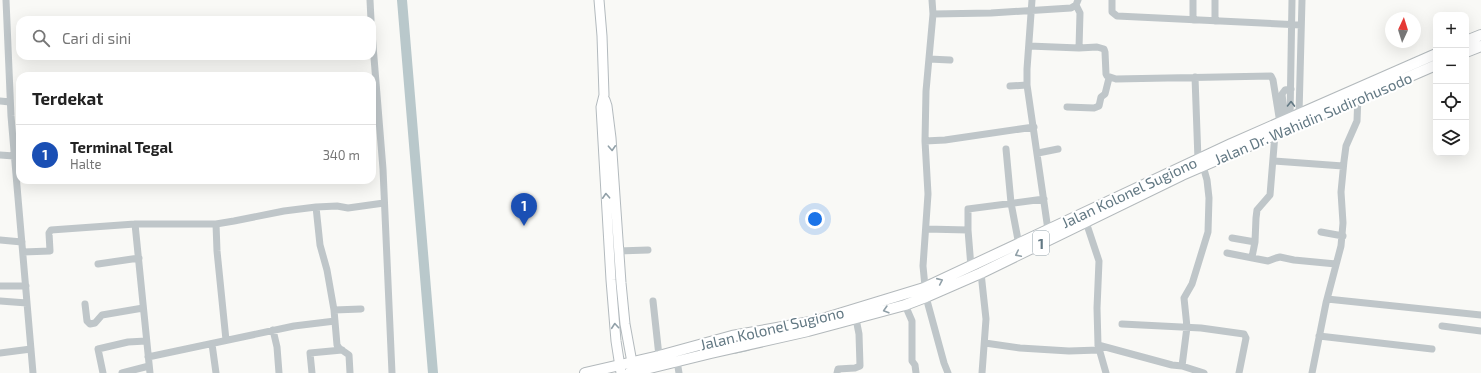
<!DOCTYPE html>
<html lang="id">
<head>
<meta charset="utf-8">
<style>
	:root { --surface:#fff; --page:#f2f2f2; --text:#222; --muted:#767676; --line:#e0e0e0; --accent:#0f766e }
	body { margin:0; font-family:"Exo 2",sans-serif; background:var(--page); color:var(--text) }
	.controls { position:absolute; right:12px; top:12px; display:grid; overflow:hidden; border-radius:8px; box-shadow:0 4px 16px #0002 }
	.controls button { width:36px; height:36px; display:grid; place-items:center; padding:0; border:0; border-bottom:1px solid var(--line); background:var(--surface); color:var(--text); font:20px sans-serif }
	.compass { position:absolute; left:1385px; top:12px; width:36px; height:36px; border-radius:50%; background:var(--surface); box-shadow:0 4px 16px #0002; rotate:4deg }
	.you { position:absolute; left:815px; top:219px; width:14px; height:14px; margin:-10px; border:3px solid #fff; border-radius:50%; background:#1a73e8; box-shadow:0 0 0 6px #1a73e833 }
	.badge { display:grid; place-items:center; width:26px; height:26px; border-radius:50%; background:var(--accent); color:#fff; font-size:13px; font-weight:700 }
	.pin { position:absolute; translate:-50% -33px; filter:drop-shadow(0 1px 2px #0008) }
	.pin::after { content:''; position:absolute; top:21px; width:14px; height:12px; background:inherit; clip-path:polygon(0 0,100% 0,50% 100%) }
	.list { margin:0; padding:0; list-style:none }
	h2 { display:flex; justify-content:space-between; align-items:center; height:52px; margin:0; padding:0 16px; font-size:17px }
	h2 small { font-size:13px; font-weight:400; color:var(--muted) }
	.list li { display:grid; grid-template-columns:26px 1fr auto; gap:12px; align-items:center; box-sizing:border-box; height:60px; padding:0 16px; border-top:1px solid var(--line) }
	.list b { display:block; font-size:15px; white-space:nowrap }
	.list p { margin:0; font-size:13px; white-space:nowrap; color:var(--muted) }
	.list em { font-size:13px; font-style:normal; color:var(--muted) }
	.icon { flex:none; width:22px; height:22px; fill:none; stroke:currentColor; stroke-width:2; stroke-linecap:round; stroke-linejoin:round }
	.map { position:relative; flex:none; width:1481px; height:373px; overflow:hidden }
	.search { position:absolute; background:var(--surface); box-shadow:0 4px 16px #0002; left:16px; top:16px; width:360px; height:44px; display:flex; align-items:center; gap:10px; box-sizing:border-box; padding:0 14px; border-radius:12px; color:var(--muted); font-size:15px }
	.panel { position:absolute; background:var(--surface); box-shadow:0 4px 16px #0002; left:16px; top:72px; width:360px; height:112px; border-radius:12px }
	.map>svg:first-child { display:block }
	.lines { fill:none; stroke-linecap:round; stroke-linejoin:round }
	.stream { stroke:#b9c8cb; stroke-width:1.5 }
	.river { stroke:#b9c8cb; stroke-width:10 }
	.major-casing { stroke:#b3babe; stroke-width:11 }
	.highway-casing { stroke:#b3b9bc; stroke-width:12 }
	.minor { stroke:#bfc6c9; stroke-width:7 }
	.major { stroke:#fff; stroke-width:9 }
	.highway { stroke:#fff; stroke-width:10 }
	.oneway { stroke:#627883 }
	.oneway2 { stroke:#91a0a8 }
	.labels { text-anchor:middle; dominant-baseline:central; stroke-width:4; stroke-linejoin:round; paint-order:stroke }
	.shield { fill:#fff; stroke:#91a0a8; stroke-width:1 }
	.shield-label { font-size:14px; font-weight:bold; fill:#627883 }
	.street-label { font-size:15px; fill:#627883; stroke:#fff }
</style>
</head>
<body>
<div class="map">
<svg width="1481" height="373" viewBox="0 0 1481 373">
	<rect width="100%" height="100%" fill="#f9f9f6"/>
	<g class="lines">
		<path class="stream" d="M735 353 749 350"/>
		<path class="river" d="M402 0 433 373"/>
		<defs>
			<path id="major" d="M599 0 602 36 604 95 601 107 611 280 616 341 621 373
				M605 100 607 106 611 138 621 283 625 324 633 368"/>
			<path id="highway" d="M1466 41 1481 35
				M1466 52 1481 46
				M585 373 659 356 732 336 816 321 924 288 1231 144 1436 54
				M629 373 711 353 808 331 905 305 926 297 981 273 1182 175 1436 65"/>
		</defs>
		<use href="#major" class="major-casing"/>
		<use href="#highway" class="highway-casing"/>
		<path class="minor" d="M6 0 11 116 33 373
			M370 0 371 20
			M932 0 933 14 926 91 925 141 928 194 923 266 926 297 944 363 948 373
			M1032 0 1027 69V85L1048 230
			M1112 0V12L1117 16 1301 25
			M1215 0V21
			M1076 5 1080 13 1079 48 1097 47 1104 49 1105 52 1106 74 1107 76 1116 79 1271 76 1273 80 1280 123
			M933 14 991 13 1071 8 1076 5 1078 0
			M1193 20V0
			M372 33 383 169 392 373
			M1029 46 1079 48
			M929 59 950 60
			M1195 77 1198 160
			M1010 86 1027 85
			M0 101 10 102
			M1067 107 1094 108 1099 106 1101 97 1105 94 1109 78
			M1299 114 1302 0
			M1290 118 1292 0
			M1285 121 1282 94 1285 90 1291 89
			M925 141 945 140 1034 127
			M1006 149 1011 203 1019 245
			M1038 153 1058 149
			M0 155 14 156
			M1274 161 1343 166
			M316 207 337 206 348 208 384 203
			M1085 219 1099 261 1097 308 1098 345 1106 373
			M135 224 150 373
			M216 224 217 251 226 340
			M926 229 968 230V209L1044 199
			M968 230 971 267
			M1321 232 1343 236
			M1232 238 1255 242
			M0 240 22 242
			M618 251 648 250
			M23 252 50 251 49 233 51 230 135 224H216L234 221 284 211 316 207 320 245 327 270 334 310 337 345 339 348 349 355 350 373
			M1227 253 1268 261 1276 258 1280 257 1294 260 1336 264
			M1252 257 1255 242 1256 218 1257 210 1270 195 1275 134
			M98 264 139 258
			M981 273 986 319 982 373
			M0 286H26
			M1327 299 1481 315
			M0 301 27 303
			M653 301 659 356
			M85 304 87 321 90 324 95 323 102 315 143 308
			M905 305 912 321V361L915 365 916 373
			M334 310 361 309
			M1122 324 1201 328 1244 334 1246 338 1239 373
			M1442 326 1481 331
			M273 330 277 347 279 373
			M1319 336 1432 349
			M985 343 1020 348 1069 351 1099 350
			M212 344 216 373
			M1098 345 1172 365 1182 366 1187 327 1184 298 1192 284 1208 232 1209 198 1207 180 1203 166
			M0 353 31 349
			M148 357 294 326 335 321
			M677 361 679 373
			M1182 366 1204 373
			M103 373 98 349 128 342 146 341
			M122 373 149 366
			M312 373 310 353 342 350
			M837 373 838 369 855 368 860 366 859 334 856 319
			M1312 373 1326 303 1341 246 1343 223 1341 192 1344 161 1346 146 1357 121 1358 95"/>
		<use href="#major" class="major"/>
		<use href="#highway" class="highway"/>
	</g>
	<defs><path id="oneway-chevron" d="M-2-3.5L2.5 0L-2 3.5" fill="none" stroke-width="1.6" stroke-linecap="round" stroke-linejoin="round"/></defs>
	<use class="oneway" href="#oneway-chevron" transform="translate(1291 104) rotate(-89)"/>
	<g class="oneway2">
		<use href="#oneway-chevron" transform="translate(612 148) rotate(87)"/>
		<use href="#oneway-chevron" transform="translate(606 196) rotate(-93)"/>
		<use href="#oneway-chevron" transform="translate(1018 254) rotate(154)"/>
		<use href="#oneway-chevron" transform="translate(940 281) rotate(-24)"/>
		<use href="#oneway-chevron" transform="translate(886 310) rotate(164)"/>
		<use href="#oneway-chevron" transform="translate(615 326) rotate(-95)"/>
	</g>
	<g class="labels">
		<rect class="shield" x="1033" y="231" width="16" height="24" rx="3"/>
		<g class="shield-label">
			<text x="1041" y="243">1</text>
		</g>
		<g class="street-label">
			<text transform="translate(1313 118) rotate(-23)">Jalan Dr. Wahidin Sudirohusodo</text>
			<text transform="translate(1129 192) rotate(-25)">Jalan Kolonel Sugiono</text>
			<text transform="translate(772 328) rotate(-13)">Jalan Kolonel Sugiono</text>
		</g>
	</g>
</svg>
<div class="controls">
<button>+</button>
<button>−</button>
<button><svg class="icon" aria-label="locate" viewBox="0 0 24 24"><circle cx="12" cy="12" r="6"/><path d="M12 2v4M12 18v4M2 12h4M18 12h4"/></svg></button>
<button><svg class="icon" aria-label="layers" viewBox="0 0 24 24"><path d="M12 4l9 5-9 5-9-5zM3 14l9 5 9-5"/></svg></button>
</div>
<svg class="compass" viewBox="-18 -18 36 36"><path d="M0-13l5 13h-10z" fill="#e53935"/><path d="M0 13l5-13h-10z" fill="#767676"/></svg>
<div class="you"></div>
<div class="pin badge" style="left:524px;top:226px;background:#1a4fb4">1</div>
<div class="search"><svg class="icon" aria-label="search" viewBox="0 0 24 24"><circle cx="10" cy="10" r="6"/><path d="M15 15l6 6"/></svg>Cari di sini</div>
<section class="panel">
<h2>Terdekat<small></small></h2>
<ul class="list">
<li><span class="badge" style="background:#1a4fb4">1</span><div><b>Terminal Tegal</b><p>Halte</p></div><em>340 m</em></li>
</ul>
</section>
</div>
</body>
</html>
